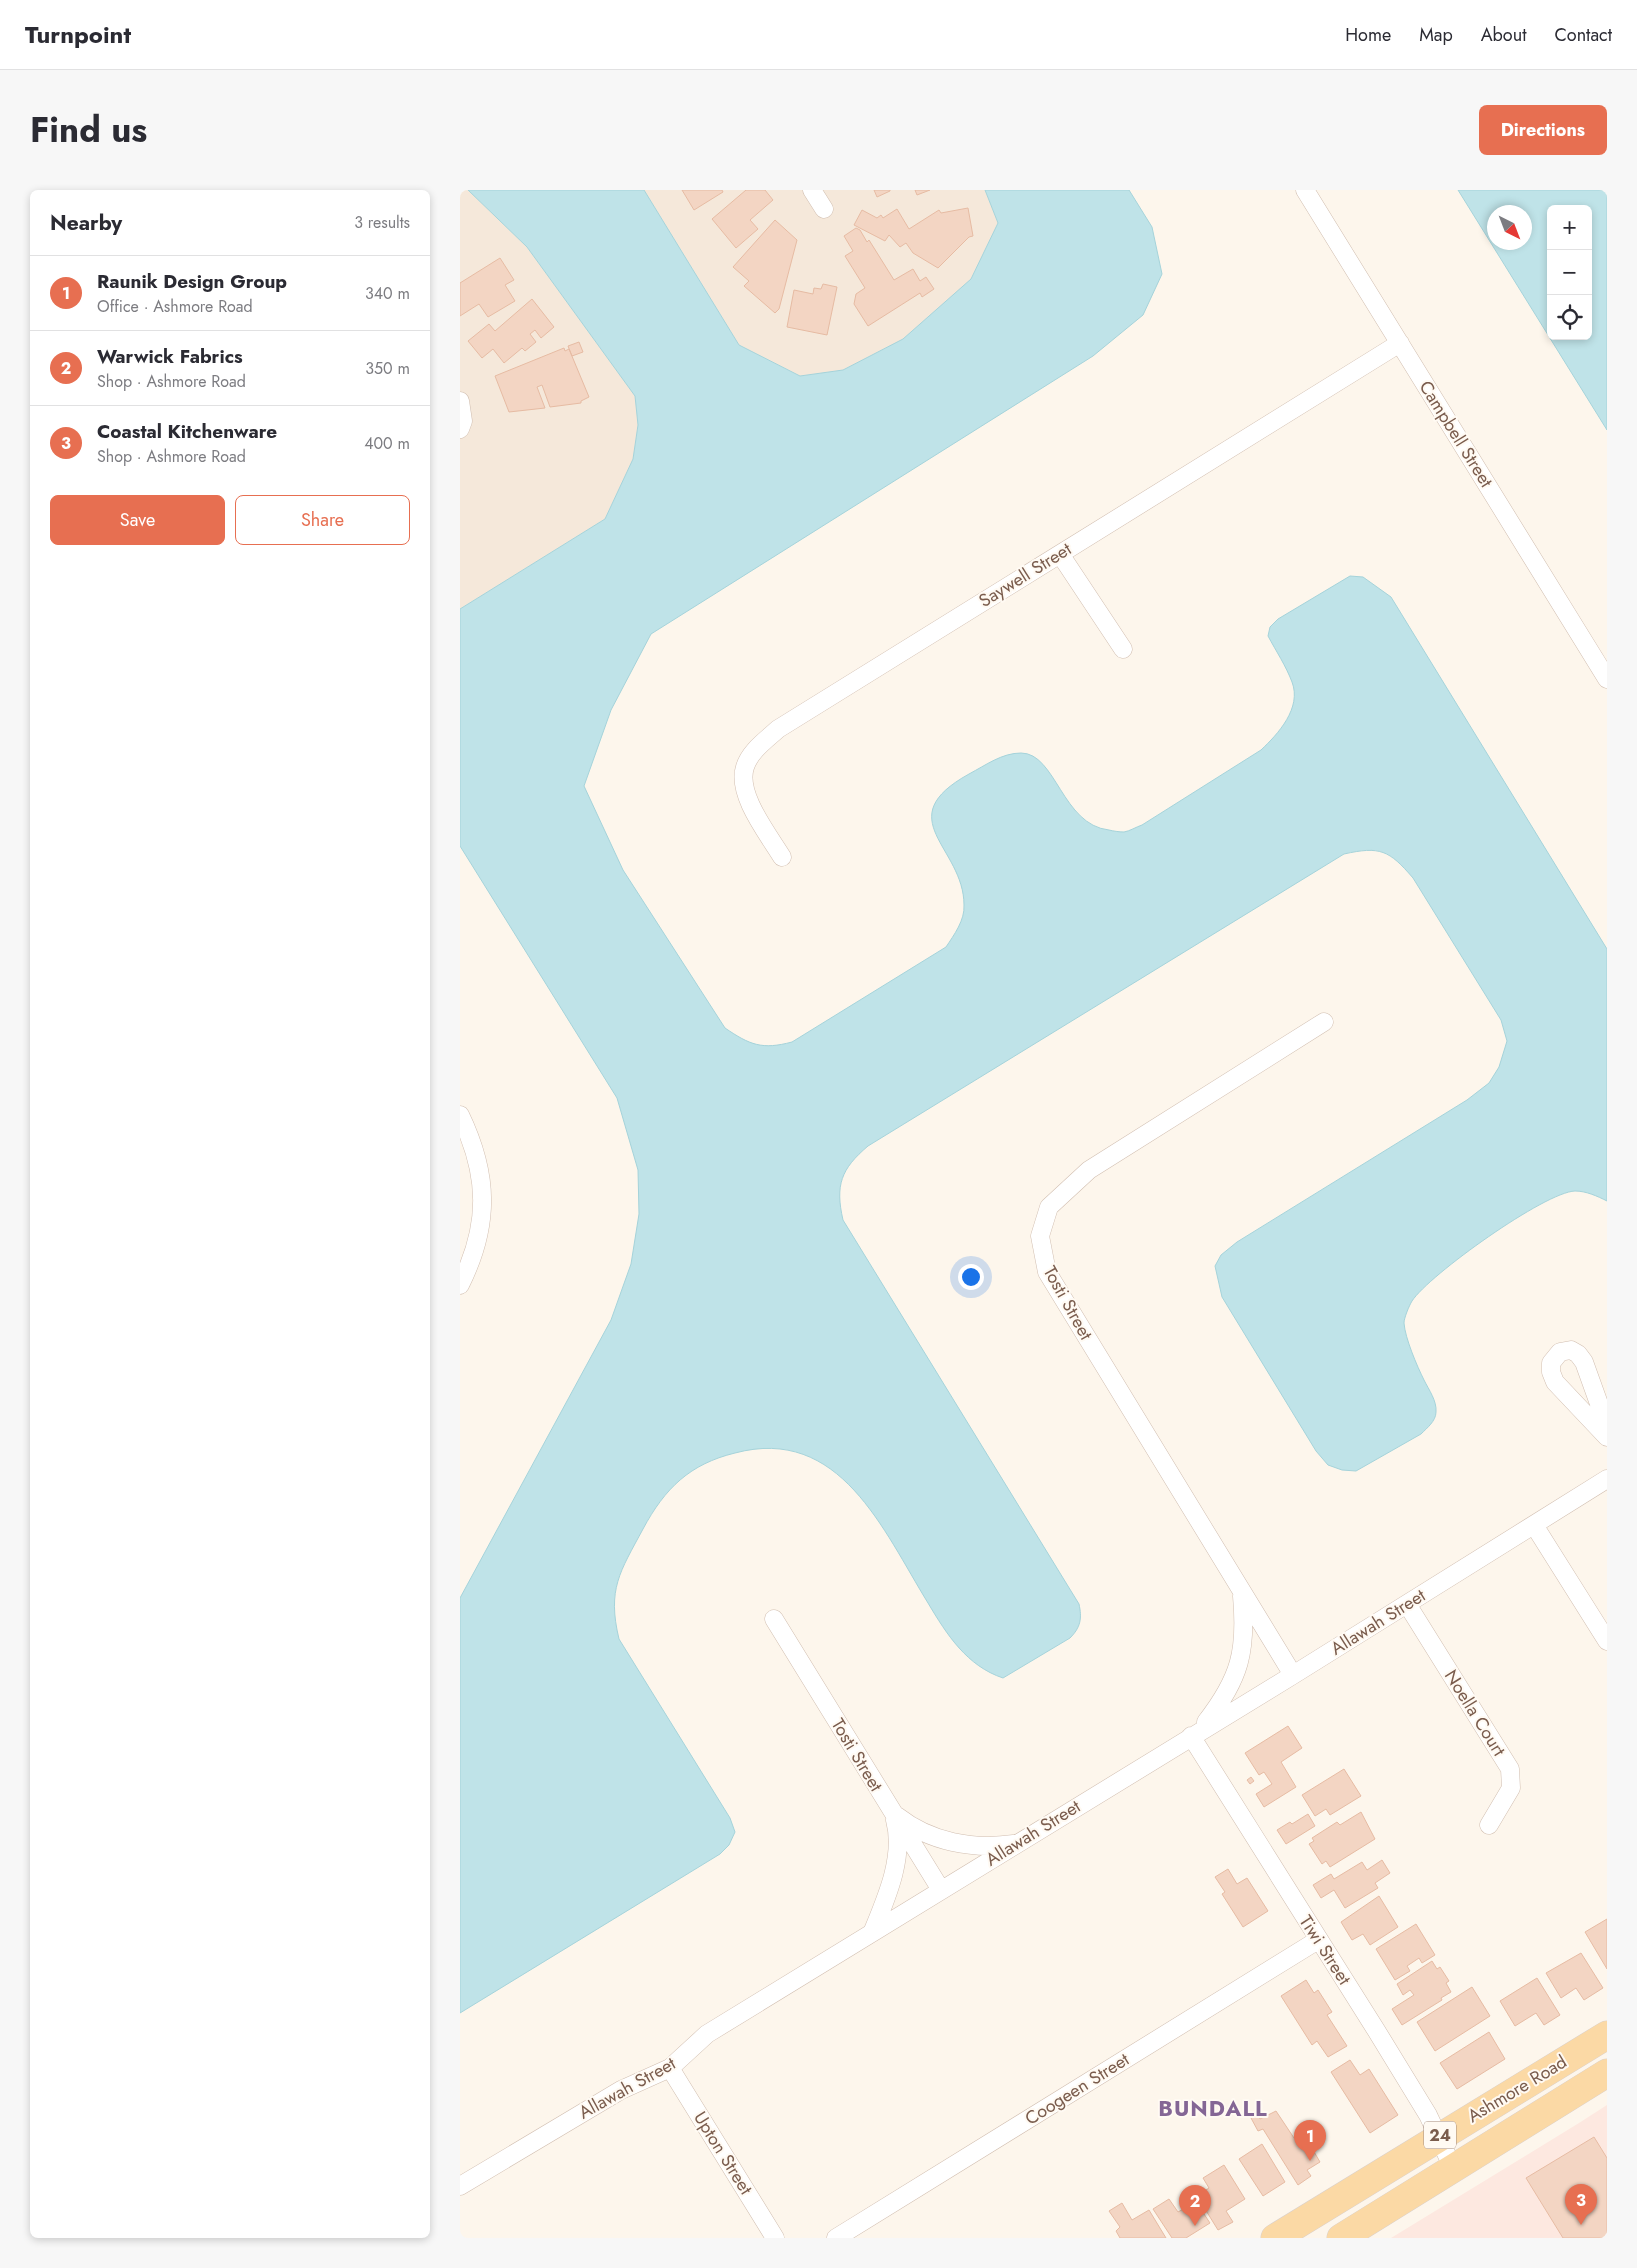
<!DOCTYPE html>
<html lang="en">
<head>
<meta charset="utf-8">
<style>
	:root { --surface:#fff; --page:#f7f7f7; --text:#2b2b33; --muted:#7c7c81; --line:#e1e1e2; --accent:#e76f51 }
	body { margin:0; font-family:Jost,sans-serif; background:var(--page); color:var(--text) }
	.controls { position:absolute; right:15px; top:15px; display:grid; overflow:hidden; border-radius:8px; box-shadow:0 2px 8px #0003 }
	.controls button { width:45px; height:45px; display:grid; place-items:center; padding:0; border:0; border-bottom:1px solid var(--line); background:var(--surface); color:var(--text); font:25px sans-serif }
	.compass { position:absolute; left:1027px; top:15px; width:45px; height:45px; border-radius:50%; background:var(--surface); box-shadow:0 2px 8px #0003; rotate:138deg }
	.you { position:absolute; left:510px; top:1086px; width:18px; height:18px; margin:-12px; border:4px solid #fff; border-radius:50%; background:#1a73e8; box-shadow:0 0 0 8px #1a73e833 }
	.badge { display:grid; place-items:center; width:32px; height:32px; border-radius:50%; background:var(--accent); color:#fff; font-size:16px; font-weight:700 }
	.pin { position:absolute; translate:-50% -41px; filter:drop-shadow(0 1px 2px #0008) }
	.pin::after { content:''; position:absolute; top:26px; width:18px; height:15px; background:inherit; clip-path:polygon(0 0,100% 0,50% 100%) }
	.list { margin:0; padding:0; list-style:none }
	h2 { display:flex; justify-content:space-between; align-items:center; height:65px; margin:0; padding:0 20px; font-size:21px }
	h2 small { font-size:16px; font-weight:400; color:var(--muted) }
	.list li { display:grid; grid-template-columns:32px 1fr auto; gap:15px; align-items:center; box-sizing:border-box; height:75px; padding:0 20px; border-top:1px solid var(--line) }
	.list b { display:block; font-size:19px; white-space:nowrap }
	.list p { margin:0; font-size:16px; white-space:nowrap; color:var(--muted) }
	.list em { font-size:16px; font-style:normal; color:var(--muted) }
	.actions { display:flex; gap:10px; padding:15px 20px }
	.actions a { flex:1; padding:11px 0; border:1px solid var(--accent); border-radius:8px; text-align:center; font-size:18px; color:var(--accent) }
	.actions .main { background:var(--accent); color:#fff }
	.icon { flex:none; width:28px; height:28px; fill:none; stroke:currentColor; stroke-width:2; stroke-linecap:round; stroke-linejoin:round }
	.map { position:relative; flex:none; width:1147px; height:2048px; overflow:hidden; border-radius:8px }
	header { display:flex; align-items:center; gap:30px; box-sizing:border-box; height:70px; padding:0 25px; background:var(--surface); border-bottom:1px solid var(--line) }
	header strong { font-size:24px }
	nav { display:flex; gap:28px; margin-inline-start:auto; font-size:18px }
	.intro { display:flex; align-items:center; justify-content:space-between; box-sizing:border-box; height:120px; padding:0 30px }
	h1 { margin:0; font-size:35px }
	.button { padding:12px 22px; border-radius:8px; background:var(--accent); color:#fff; font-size:18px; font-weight:700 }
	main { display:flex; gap:30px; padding:0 30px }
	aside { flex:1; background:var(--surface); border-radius:8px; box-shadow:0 2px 8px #0003 }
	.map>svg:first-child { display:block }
	.residential { fill:#f5e8da }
	.commercial { fill:#fde8e0 }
	.water { fill:#bfe3e8; stroke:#a5d3da; fill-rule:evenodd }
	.building { fill:#f3d5c3; stroke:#e6bba3 }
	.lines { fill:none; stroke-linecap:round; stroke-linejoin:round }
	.minor-casing { stroke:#d1beb0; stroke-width:19 }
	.primary-casing { stroke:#dad1cd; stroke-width:29 }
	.minor { stroke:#fff; stroke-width:18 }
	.primary { stroke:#fbd9a5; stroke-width:28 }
	.labels { text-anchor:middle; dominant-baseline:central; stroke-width:4; stroke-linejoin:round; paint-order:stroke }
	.shield { fill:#fffaf3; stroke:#a28b7f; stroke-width:1 }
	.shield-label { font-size:16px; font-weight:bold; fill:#7a5c4d }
	.street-label { font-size:18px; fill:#7a5c4d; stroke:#fffaf3 }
	.district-label { font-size:22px; font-weight:bold; letter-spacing:1px; fill:#846695; stroke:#fffaf3 }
</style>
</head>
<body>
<header>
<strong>Turnpoint</strong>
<nav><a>Home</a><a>Map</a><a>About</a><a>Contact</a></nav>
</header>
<div class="intro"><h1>Find us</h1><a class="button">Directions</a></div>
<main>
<aside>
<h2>Nearby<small>3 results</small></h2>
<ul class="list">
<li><span class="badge">1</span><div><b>Raunik Design Group</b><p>Office · Ashmore Road</p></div><em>340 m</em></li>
<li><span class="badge">2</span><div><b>Warwick Fabrics</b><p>Shop · Ashmore Road</p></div><em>350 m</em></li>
<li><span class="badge">3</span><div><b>Coastal Kitchenware</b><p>Shop · Ashmore Road</p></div><em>400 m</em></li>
</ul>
<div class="actions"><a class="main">Save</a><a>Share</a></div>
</aside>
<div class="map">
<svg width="1147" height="2048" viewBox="0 0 1147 2048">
	<rect width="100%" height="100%" fill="#fdf6ec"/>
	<path class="residential" d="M0 0H8L67 57 175 206 178 235 173 269 145 329 0 419Z
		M184 0H525L538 33 511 89 443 149 383 180 340 186 279 155Z"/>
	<path class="commercial" d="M1147 1915V2048H931L1119 1933Z"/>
	<path class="water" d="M8 0H184L279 155 340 186 383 180 443 149 511 89 538 33 525 0H669L692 37 702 84 683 125 633 166 191 444 151 520 124 596 163 680 265 838C290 855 302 860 332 852L486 757C494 745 505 730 504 715 504 657 428 629 509 584 526 575 542 563 561 563 596 563 602 635 649 640 653 641 659 642 664 642 670 641 676 637 682 635L801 560C818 544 842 518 832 492 826 476 816 461 808 446L810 437 818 429 890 386 903 387 931 407 1147 759V1011C1137 1006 1126 1001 1115 1001 1085 1002 969 1085 952 1111 949 1116 944 1128 944 1133 945 1148 957 1176 964 1190 969 1200 977 1211 976 1222 976 1231 967 1238 961 1244L896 1281 882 1280 868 1275 856 1261 762 1107 755 1076 761 1065 777 1052 1007 910 1029 893 1039 877 1047 851 1041 830 953 688C929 660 920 656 884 664L408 956C381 979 375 995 383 1030L619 1414C622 1428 621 1437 610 1448L543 1488C507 1476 487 1445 468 1413 423 1340 380 1235 275 1263 230 1274 205 1298 183 1339 160 1382 147 1399 159 1449L270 1628 275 1642 269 1655 260 1664 0 1823V1408L151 1130 171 1074 179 1024 178 980 157 908 0 656V419L145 329 173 269 178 235 175 206 67 57Z
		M998 0H1147V240ZM1091 19H1128V146H1091ZM1034 22H1064V52H1034Z"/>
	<path class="building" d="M222 0H262L263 2 234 20Z
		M286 0H305L313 10 290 30 298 39 276 58 252 29Z
		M414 0H430V1L417 7Z
		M455 0H470L457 5Z
		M508 18 513 46 509 47 478 78 453 63 446 53 440 57 429 45 425 51 394 35 402 20 417 28 421 25 423 28 437 19 449 39 479 20 481 23Z
		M315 30 337 50 319 119 315 123 284 96 289 91 273 77Z
		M396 38 400 40 407 52 409 50 434 90 453 79 460 91 466 87 474 99 462 107 460 103 408 136 394 114 396 104 405 98 385 66 393 61 384 46Z
		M40 68 54 90 45 95 55 111 28 127 19 114 0 126V93Z
		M363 94 377 97 367 145 327 137 334 100 353 104 354 98 361 99Z
		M72 109 94 137 81 148 75 140 70 144 76 152 65 161 62 158 44 173 33 159 22 168 8 151 29 134 35 141Z
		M119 152 123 162 112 166 108 156Z
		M104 158 105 161 109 159 129 207 121 211V213L90 217 82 195 77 197 85 218 49 222 35 186Z
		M828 1536 842 1558 821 1572 836 1597 804 1617 796 1604 812 1594 804 1582 799 1585 785 1563Z
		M884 1579 901 1606 870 1625 866 1619 855 1626 842 1605Z
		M791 1587 794 1591 790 1594 787 1590Z
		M901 1622 915 1649 870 1677 866 1671 862 1674 849 1654 854 1651 852 1648 877 1632 880 1635Z
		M848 1624 855 1636 826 1654 817 1640 830 1632 832 1634Z
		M922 1670 930 1683 915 1693 918 1698 885 1718 874 1700 861 1708 853 1695 871 1684 874 1689 902 1672 907 1680Z
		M768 1679 777 1694 787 1688 808 1721 783 1737 762 1704 765 1702 755 1687Z
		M919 1706 938 1737 910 1755 903 1744 892 1750 881 1732Z
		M1147 1729V1779L1125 1742Z
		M956 1734 975 1765 962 1773 959 1768 947 1776 950 1781 935 1790 916 1759Z
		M1121 1763 1143 1798 1124 1810 1116 1798 1101 1808 1086 1783Z
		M972 1771 977 1779 980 1777 989 1791 986 1793 991 1802 981 1808 982 1810 942 1835 932 1819 954 1805 950 1800 943 1805 937 1794Z
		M1077 1788 1100 1825 1084 1835 1076 1823 1055 1836 1040 1811Z
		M846 1790 854 1803 858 1800 872 1822 867 1825 887 1856 868 1867 857 1851 852 1855 821 1806Z
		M1012 1797 1030 1826 975 1861 957 1832Z
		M1029 1842 1045 1869 997 1899 980 1873Z
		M890 1870 900 1885 909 1879 938 1925 910 1943 871 1882Z
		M816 1921 834 1948 843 1943 860 1972 847 1980 851 1986 838 1995 803 1939 798 1941 791 1928 798 1924 800 1929Z
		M1134 1947 1147 1968V2048H1103L1066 1988Z
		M802 1954 825 1992 803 2006 779 1969Z
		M764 1975 785 2009 766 2021 773 2032 758 2040 737 2006 749 1998 743 1988Z
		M709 2009 718 2022 736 2012 750 2033 726 2048H712L693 2019Z
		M662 2013 672 2030 689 2020 706 2048H660L656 2041 660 2037 649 2021Z"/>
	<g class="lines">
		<defs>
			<path id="minor" d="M352 0 364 19
				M845 0 1147 489
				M0 211 3 231 0 239
				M600 364 663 459
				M322 667C308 644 276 604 285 577 290 561 306 550 318 539L940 153
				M0 925C29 985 30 1035 0 1095
				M1147 1236 1124 1172 1118 1164 1111 1160 1100 1162 1091 1173V1182L1095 1192 1147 1247
				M1074 1335 1147 1451
				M947 1414 1050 1579 1051 1598 1029 1635
				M314 1429 481 1700
				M833 1485 587 1082 580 1046 589 1017 629 980 864 832
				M746 1532C780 1488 787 1461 782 1406
				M731 1546 916 1840 968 1925 993 1978
				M437 1626C470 1652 513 1660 554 1654
				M412 1743C426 1709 445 1667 435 1630
				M210 1878 315 2048
				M0 1996 161 1900 210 1878 247 1844 833 1485 1147 1289
				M376 2048 858 1750"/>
			<path id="primary" d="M815 2048 1147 1845
				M881 2048 1147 1883"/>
		</defs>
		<use href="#minor" class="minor-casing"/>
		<use href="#primary" class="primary-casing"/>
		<use href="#minor" class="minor"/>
		<use href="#primary" class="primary"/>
	</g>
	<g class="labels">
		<rect class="shield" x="964" y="1931.5" width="32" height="27" rx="4"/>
		<g class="shield-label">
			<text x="980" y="1945">24</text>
		</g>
		<g class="street-label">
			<text transform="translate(996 244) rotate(58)">Campbell Street</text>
			<text transform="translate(565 385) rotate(-32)">Saywell Street</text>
			<text transform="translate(608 1113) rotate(61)">Tosti Street</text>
			<text transform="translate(918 1432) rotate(-32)">Allawah Street</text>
			<text transform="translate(1015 1523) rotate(58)">Noella Court</text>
			<text transform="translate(397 1565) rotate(59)">Tosti Street</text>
			<text transform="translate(573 1643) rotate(-32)">Allawah Street</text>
			<text transform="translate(865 1760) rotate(57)">Tiwi Street</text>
			<text transform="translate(167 1898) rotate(-29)">Allawah Street</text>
			<text transform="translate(617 1899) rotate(-32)">Coogeen Street</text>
			<text transform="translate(1057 1899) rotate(-31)">Ashmore Road</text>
			<text transform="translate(263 1963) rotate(58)">Upton Street</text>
		</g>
		<g class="district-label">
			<text x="753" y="1918">BUNDALL</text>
		</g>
	</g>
</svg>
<div class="controls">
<button>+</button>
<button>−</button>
<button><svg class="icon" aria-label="locate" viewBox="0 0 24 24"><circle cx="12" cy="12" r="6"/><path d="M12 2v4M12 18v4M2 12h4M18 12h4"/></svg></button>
</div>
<svg class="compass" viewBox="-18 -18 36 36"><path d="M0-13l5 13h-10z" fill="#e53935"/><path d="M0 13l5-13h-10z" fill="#7c7c81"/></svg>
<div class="you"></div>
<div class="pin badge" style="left:850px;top:1971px">1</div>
<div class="pin badge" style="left:735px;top:2036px">2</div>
<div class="pin badge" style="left:1121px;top:2035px">3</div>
</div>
</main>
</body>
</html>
